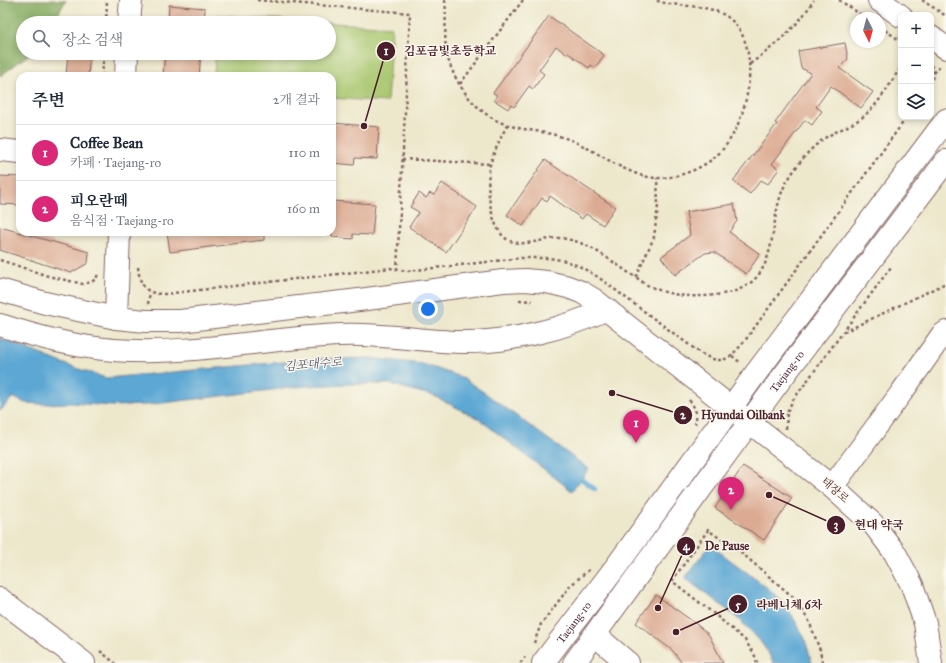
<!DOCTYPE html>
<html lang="ko">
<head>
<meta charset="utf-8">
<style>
	:root { --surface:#fff; --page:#f6f6f7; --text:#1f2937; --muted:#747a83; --line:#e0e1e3; --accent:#db2777 }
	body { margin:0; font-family:"IM FELL Great Primer","Noto Serif KR",serif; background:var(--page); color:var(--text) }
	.controls { position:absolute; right:12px; top:12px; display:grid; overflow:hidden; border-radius:8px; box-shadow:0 2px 6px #0003 }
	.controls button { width:36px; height:36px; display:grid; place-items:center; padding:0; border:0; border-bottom:1px solid var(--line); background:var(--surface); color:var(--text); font:20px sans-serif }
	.compass { position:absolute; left:850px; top:12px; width:36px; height:36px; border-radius:50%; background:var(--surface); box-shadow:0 2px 6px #0003; rotate:174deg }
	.you { position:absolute; left:428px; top:309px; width:14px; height:14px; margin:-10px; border:3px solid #fff; border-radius:50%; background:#1a73e8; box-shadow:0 0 0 6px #1a73e833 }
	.badge { display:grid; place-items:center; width:26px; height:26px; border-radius:50%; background:var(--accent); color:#fff; font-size:13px; font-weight:700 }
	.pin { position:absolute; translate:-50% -33px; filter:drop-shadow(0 1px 2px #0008) }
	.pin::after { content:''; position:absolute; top:21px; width:14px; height:12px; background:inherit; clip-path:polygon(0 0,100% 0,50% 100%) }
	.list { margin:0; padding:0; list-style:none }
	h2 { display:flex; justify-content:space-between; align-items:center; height:52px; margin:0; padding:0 16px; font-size:17px }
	h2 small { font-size:13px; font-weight:400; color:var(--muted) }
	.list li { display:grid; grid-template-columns:26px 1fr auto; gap:12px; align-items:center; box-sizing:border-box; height:56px; padding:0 16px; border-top:1px solid var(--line) }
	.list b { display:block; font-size:15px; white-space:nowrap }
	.list p { margin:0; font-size:13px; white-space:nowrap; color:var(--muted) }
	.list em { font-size:13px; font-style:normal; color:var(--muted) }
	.icon { flex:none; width:22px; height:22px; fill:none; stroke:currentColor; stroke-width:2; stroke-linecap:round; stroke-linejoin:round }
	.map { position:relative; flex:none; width:946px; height:663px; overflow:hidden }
	.search { position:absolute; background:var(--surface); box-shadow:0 2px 6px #0003; left:16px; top:16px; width:320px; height:44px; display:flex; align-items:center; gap:10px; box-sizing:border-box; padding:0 14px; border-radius:22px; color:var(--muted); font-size:15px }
	.panel { position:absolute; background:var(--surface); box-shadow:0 2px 6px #0003; left:16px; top:72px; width:320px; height:164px; border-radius:12px }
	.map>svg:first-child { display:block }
	.green { fill:#a9c76f; stroke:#7a734d }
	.forest { fill:#86ac62; stroke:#686646 }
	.water { fill:#5ca7d4; stroke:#536380 }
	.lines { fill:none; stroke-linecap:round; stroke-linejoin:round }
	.stream { stroke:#5ca7d4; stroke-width:4.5 }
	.building { fill:#dcaa92 }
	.minor-casing { stroke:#836563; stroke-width:24 }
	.path { stroke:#836563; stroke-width:2.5; stroke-dasharray:3 3; stroke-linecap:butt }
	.minor { stroke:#fff; stroke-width:22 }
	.labels { text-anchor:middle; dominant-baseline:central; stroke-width:3; stroke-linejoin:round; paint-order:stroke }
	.street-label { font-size:11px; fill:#4a1f2b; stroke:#fbf7ec }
	.water-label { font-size:12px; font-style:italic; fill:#51556f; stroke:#fbf7ec }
	.leader { fill:none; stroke:#4a1f2b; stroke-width:1.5 }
	.callout-dot { fill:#4a1f2b; stroke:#fbf7ec; stroke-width:1.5 }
	.mark-label { font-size:12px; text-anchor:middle; font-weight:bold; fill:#fff }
	.callout-label { font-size:12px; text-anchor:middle; font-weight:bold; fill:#4a1f2b; stroke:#fbf7ec; stroke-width:3; stroke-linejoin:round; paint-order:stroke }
</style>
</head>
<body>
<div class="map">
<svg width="946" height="663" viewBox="0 0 946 663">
	<rect width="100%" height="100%" fill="#fbf7ec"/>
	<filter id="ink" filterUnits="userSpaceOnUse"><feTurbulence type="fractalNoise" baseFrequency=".025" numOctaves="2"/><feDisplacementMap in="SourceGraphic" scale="8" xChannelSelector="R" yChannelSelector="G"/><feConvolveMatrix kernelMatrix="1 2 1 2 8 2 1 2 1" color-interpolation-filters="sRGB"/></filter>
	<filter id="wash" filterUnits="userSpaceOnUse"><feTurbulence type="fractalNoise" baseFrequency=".012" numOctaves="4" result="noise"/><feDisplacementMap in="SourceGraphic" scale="16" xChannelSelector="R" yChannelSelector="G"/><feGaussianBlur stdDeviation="0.9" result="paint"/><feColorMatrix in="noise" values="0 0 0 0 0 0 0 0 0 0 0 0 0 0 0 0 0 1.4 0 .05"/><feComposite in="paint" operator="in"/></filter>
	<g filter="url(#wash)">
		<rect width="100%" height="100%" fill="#ede8cc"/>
		<path class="green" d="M218 15 392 27 387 102 332 98V76H214L215 53H329V23H217Z"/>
		<path class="forest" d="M0 0H66L53 23H23V53H31L0 76Z"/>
		<path class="water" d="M0 338 70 366 106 378 317 359 371 358 423 364 461 377 485 393 589 469 572 491 479 419 434 396 390 384H351L305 386 146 405 113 406 72 403 41 404 25 403 13 397 0 411Z
			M710 545 769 589 786 605 804 636 812 663H773C760 629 713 600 685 578Z"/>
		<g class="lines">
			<path class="stream" d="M577 476 595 489"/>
		</g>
		<g id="blocks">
			<path class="building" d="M169 5 205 8 204 23H168Z
				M549 16 604 55 595 68 591 65 589 68 568 53 566 54 556 46 539 70 544 74 533 89 529 86 514 107 511 105 508 109 494 100 497 95 493 93Z
				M845 43 848 59 839 68 873 92 861 108 831 86 816 107 822 111 812 125 805 120 772 164 779 169 768 184 761 180 750 194 733 181 777 124 775 123 811 73 801 68 798 51Z
				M68 53H90L88 76H66Z
				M165 53H201L199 76H163Z
				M332 123 379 127 377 159 355 158 354 165 332 163Z
				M545 160 615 207 603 225 586 214 582 219 550 196 547 201 542 198 523 226 507 215Z
				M0 176 20 177V205L0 204Z
				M442 183 477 207 446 252 409 227 419 212 410 207 419 193 426 198 430 193 434 195Z
				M332 201 375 204 372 235 353 234V239L332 237Z
				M734 204 737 221 729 232 760 254 746 274 714 252 705 253 675 275 661 257 690 235 686 212Z
				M0 227 89 252 88 263 71 273 0 250Z
				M167 232H264V240L170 252Z
				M743 466 792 498 764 540 715 508Z
				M656 595 695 623 709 635 723 663H682L672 650 636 623Z"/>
		</g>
	</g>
	<g filter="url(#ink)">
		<use href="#blocks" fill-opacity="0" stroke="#836563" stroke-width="1"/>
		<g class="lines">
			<defs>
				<g id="minor">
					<path d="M879 0 901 16"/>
					<path d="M129 23 131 0"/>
					<path d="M931 37 946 48"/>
					<path d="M126 76 127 53"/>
					<path d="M0 150 20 152"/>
					<path d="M0 290 45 303 116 318 146 321H180L359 300 503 281 525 280 547 282 568 287 581 292 593 299 832 487 874 525 895 553 912 585 925 623 931 663"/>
					<path d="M116 318 119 232"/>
					<path d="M0 325C37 337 75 347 114 350 190 356 265 338 340 335 380 333 420 341 460 342 507 343 565 329 607 309"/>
					<path d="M832 487 902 392 942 335 946 332"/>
					<path d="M0 599 84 663"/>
					<path d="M595 635 628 663"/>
					<path id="s1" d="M543 663 618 564 756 373 946 120"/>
					<path id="s2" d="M574 663 775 387 946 161"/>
				</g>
			</defs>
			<use href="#minor" class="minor-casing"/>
			<path class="path" d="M257 0 410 13 397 269
				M445 0C447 16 444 33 446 49 451 81 477 116 508 125 526 131 544 131 562 137 595 147 622 175 655 178 679 179 708 167 723 149 749 119 765 42 726 16 711 6 690 7 673 4 667 4 661 2 655 0
				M839 0 866 18
				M922 0 946 16
				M106 23 107 0
				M880 27 901 41
				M750 64C777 44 796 28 814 0
				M931 65 934 73 931 82
				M934 73 941 64
				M102 76 104 53
				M460 84 523 0
				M507 125C502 136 493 153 490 165 486 184 489 219 502 235 517 252 543 237 562 238 566 239 571 240 575 241 596 248 614 263 632 275 638 278 643 283 649 286 666 294 685 297 703 296 716 295 731 294 742 288 780 270 768 218 785 185 796 166 809 148 828 136 840 129 855 124 865 115 880 103 890 83 901 67
				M402 159 490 164
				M0 260 48 276 83 284 91 282 96 279 98 274
				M138 267C140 286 145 294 165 294L390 268 408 271 521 258H549L566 261 581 267 598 277 700 353C723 366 728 360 744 342L907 117
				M636 277 654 237 658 206 657 178
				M519 300 532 301
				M148 304 150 292
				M844 332 946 283
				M732 356 741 363
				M689 400C695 407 698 414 695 424
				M786 429 787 412 793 400 891 267
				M534 643 541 624 571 585 590 569
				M100 651 115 663
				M520 663 525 657
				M757 663 755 656 745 640 713 613 672 581 708 530 744 555 793 597 809 621 820 650 822 663"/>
			<use href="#minor" class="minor"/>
		</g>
	</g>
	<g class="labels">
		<g class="street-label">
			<text stroke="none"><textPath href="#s2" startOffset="361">Taejang-ro</textPath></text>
			<text transform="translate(835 490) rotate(41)">태장로</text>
			<text stroke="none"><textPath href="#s1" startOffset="51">Taejang-ro</textPath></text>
		</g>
		<g class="water-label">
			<text transform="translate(313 364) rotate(-5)">김포대수로</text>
		</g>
	</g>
	<path class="leader" d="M364 126L386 51M612 393L683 415M769 495L836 525M658 608L686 546M676 632L738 604"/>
	<g class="callout-dot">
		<circle cx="364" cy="126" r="4"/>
		<circle cx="612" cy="393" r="4"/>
		<circle cx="769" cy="495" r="4"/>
		<circle cx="658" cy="608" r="4"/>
		<circle cx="676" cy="632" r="4"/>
		<circle cx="386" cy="51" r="10"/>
		<circle cx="683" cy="415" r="10"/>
		<circle cx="836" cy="525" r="10"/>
		<circle cx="686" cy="546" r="10"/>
		<circle cx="738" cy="604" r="10"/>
	</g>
	<g class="mark-label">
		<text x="386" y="55">1</text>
		<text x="683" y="419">2</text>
		<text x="836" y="529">3</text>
		<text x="686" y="550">4</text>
		<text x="738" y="609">5</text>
	</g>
	<g class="callout-label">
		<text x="450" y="55">김포금빛초등학교</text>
		<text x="743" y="419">Hyundai Oilbank</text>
		<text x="879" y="529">현대 약국</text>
		<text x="727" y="550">De Pause</text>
		<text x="789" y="609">라베니체 6차</text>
	</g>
</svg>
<div class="controls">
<button>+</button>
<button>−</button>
<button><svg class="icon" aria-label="layers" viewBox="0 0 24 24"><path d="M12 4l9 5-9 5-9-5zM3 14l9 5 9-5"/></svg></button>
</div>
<svg class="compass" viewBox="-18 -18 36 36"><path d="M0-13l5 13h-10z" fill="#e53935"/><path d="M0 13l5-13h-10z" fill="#747a83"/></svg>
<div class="you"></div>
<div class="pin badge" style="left:636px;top:443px">1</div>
<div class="pin badge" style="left:731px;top:510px">2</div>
<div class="search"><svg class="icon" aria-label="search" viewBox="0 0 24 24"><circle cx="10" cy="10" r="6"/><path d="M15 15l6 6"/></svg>장소 검색</div>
<section class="panel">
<h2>주변<small>2개 결과</small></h2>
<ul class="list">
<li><span class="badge">1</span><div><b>Coffee Bean</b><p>카페 · Taejang-ro</p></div><em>110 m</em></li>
<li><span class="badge">2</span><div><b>피오란떼</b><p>음식점 · Taejang-ro</p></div><em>160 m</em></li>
</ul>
</section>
</div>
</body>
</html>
